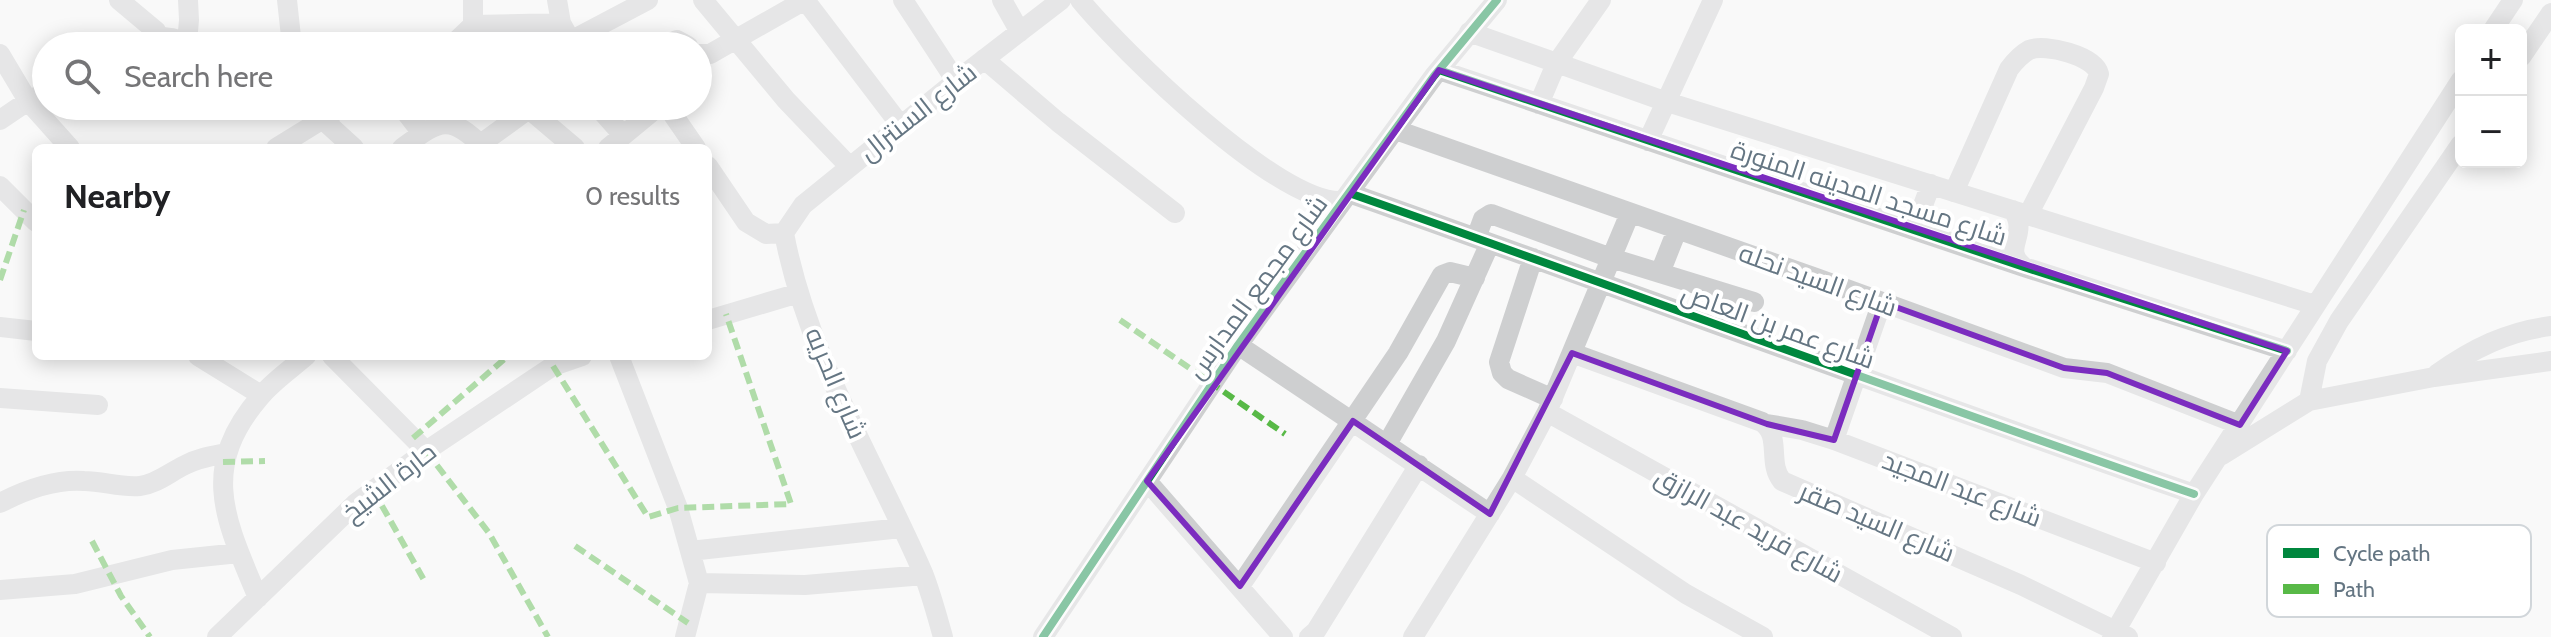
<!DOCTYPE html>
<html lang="en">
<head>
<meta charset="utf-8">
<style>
	:root { --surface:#fff; --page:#f2f2f2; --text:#202124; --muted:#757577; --line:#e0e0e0 }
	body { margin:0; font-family:Cabin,Cairo,sans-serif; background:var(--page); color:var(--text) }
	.controls { position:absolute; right:24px; top:24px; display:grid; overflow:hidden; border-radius:12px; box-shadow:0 4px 20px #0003 }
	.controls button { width:72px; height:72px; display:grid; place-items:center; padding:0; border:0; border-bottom:2px solid var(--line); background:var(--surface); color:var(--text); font:40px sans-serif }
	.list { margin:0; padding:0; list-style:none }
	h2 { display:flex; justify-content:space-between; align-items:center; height:104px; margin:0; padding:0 32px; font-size:34px }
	h2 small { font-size:26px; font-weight:400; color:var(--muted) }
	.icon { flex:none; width:44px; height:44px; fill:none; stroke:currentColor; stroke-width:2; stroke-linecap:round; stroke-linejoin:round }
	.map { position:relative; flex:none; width:2551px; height:637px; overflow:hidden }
	.search { position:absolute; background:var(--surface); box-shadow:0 4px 20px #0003; left:32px; top:32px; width:680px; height:88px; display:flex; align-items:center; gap:20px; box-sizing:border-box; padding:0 28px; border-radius:44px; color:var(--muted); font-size:30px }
	.panel { position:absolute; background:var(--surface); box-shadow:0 4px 20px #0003; left:32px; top:144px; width:680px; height:216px; border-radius:12px }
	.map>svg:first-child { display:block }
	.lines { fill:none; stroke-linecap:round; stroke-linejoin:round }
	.minor { stroke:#cecfd0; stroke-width:20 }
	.quiet { stroke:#58b947; stroke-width:6; stroke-dasharray:12 6; stroke-linecap:butt }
	.cycleway-casing { stroke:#fff; stroke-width:13 }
	.cycleway { stroke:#00873e; stroke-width:8 }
	.marked { fill:none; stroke:#7b2cbf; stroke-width:6; stroke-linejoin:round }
	.labels { text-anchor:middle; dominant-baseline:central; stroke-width:8; stroke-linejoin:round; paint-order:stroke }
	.street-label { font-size:26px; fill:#657683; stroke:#fff }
	.key { fill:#fff; stroke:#d1d6da; stroke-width:2 }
	.key-label { font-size:22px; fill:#657683 }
</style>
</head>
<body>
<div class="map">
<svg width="2551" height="637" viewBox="0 0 2551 637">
	<rect width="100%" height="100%" fill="#f9f9f9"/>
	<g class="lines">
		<path class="minor" d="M119 0 156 31V37
			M287 0 292 46
			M557 0 561 23 566 32
			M703 0 786 100 849 166
			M805 0 901 126
			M903 0 956 81
			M1002 0 1020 32
			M1080 0C1121 50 1279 205 1342 201
			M473 25 561 23
			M2493 30 2513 0
			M1469 32 1664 101 2315 305
			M572 40 648 0
			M187 43 189 20 188 0
			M141 46C161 33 173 36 194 46
			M451 46 473 25V0
			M663 46 677 40 688 46
			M0 54 28 101 70 148
			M698 54H710L805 0
			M2521 57 2551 13
			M984 59 1058 122 1175 213
			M1439 70 2024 267 2287 351
			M1539 104 1556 64 1601 0
			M308 106 354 148
			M401 106 422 133
			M597 106 623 135
			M667 106 696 148
			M529 109 575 148
			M0 120 28 101 46 92
			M1396 130 1816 278 2064 368 2107 373 2240 425
			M1648 141 1713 0
			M276 148 344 106
			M402 148C438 122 448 111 484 148
			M475 148 533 106
			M608 148 659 106
			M708 166 746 222 766 234 784 233
			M0 186 36 222
			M1954 192 2009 69C2015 61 2020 55 2029 50 2045 43 2095 56 2099 74L2094 88 2028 215
			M1349 193C1631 292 1911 397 2194 494
			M2013 210C2030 236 2000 248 2024 267
			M1914 229 1931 184
			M784 233C807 355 874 460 923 573 931 593 937 616 943 637
			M784 233 803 205 956 81 1061 0
			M1476 238 1483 219 1491 214 1611 258 1754 302
			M1533 258 1499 362 1502 373 1508 379 1553 399
			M1660 273 1677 230
			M708 320 799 293
			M0 327 36 331
			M1238 345 1490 514
			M1572 353 1762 422C1782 436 1767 463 1782 481L2021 585 2128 637
			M198 356 261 395
			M332 356 426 451
			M619 356 678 508 699 583 685 637
			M2437 374C2472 349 2508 331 2551 326
			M0 398 98 405
			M2309 401 2317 361 2339 321 2461 144
			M1547 412 1952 637
			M1767 424 1802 430 1834 440 2156 563
			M1834 440 1882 302
			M1387 444 1446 341 1490 243
			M2222 455 2309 401 2434 377 2551 361
			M1512 478 1686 594 1763 637
			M1147 481 1283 637
			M0 503C25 490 55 479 84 481 103 481 121 488 140 486 157 484 170 472 185 465 198 458 212 456 227 453
			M690 551 901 528
			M699 583 805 585 924 575
			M1240 586 1398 353 1442 275 1450 272 1475 278
			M0 590 75 584 172 560 239 553
			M258 598C226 521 198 469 260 397 272 382 291 369 306 356
			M217 637 356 503 426 451 553 366 582 356
			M1043 637 1238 345 1434 76 1497 0
			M1309 637 1316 631 1419 465
			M1413 637 1512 478 1547 412 1630 213
			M2112 637 2194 494 2461 80"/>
		<path class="quiet" d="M0 280 24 210
			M1120 320 1285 434
			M553 366 648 517 678 508 791 504 726 314
			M413 438 508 356
			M426 451 489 533 548 637
			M223 462 265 461
			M373 490 424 580
			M92 541 121 596 150 637
			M575 546 688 623"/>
		<defs>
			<path id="cycleway" d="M1439 70 2024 267 2287 351
				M1349 193C1631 292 1911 397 2194 494
				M1043 637 1238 345 1434 76 1497 0"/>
		</defs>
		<use href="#cycleway" class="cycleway-casing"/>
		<use href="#cycleway" class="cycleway"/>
	</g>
	<path d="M0 0H2551V637H0ZM1439 70 2287 351 2240 425 2107 373 2064 368 1882 302 1834 440 1767 424 1572 353 1490 514 1353 421 1240 586 1147 481Z" fill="#f9f9f9" fill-opacity=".55" fill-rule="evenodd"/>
	<path class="marked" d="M1439 70 2287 351 2240 425 2107 373 2064 368 1882 302 1834 440 1767 424 1572 353 1490 514 1353 421 1240 586 1147 481Z"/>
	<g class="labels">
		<g class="street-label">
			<text transform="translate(918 112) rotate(-38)">شارع السنترال</text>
			<text transform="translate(1869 193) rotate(18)">شارع مسجد المدينه المنورة</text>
			<text transform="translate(1818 280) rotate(20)">شارع السيد نحله</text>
			<text transform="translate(1257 287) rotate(-54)">شارع مجمع المدارس</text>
			<text transform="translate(1778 326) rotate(20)">شارع عمر بن العاص</text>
			<text transform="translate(836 383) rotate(67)">شارع الحريه</text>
			<text transform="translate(389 482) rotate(-38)">حارة الشيخ</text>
			<text transform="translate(1962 489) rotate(21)">شارع عبد المجيد</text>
			<text transform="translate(1877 522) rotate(23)">شارع السيد صقر</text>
			<text transform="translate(1749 525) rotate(29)">شارع فريد عبد الرازق</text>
		</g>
	</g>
	<rect x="2267" y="525" width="264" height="92" rx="12" class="key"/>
	<rect x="2283" y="548" width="36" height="10" fill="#00873e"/>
	<rect x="2283" y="584" width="36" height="10" fill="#58b947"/>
	<g class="key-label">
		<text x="2333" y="561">Cycle path</text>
		<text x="2333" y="597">Path</text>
	</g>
</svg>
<div class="controls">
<button>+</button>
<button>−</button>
</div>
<div class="search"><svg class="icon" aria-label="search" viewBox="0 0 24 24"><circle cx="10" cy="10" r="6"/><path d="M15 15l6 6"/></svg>Search here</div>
<section class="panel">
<h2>Nearby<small>0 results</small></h2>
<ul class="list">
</ul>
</section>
</div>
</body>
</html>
